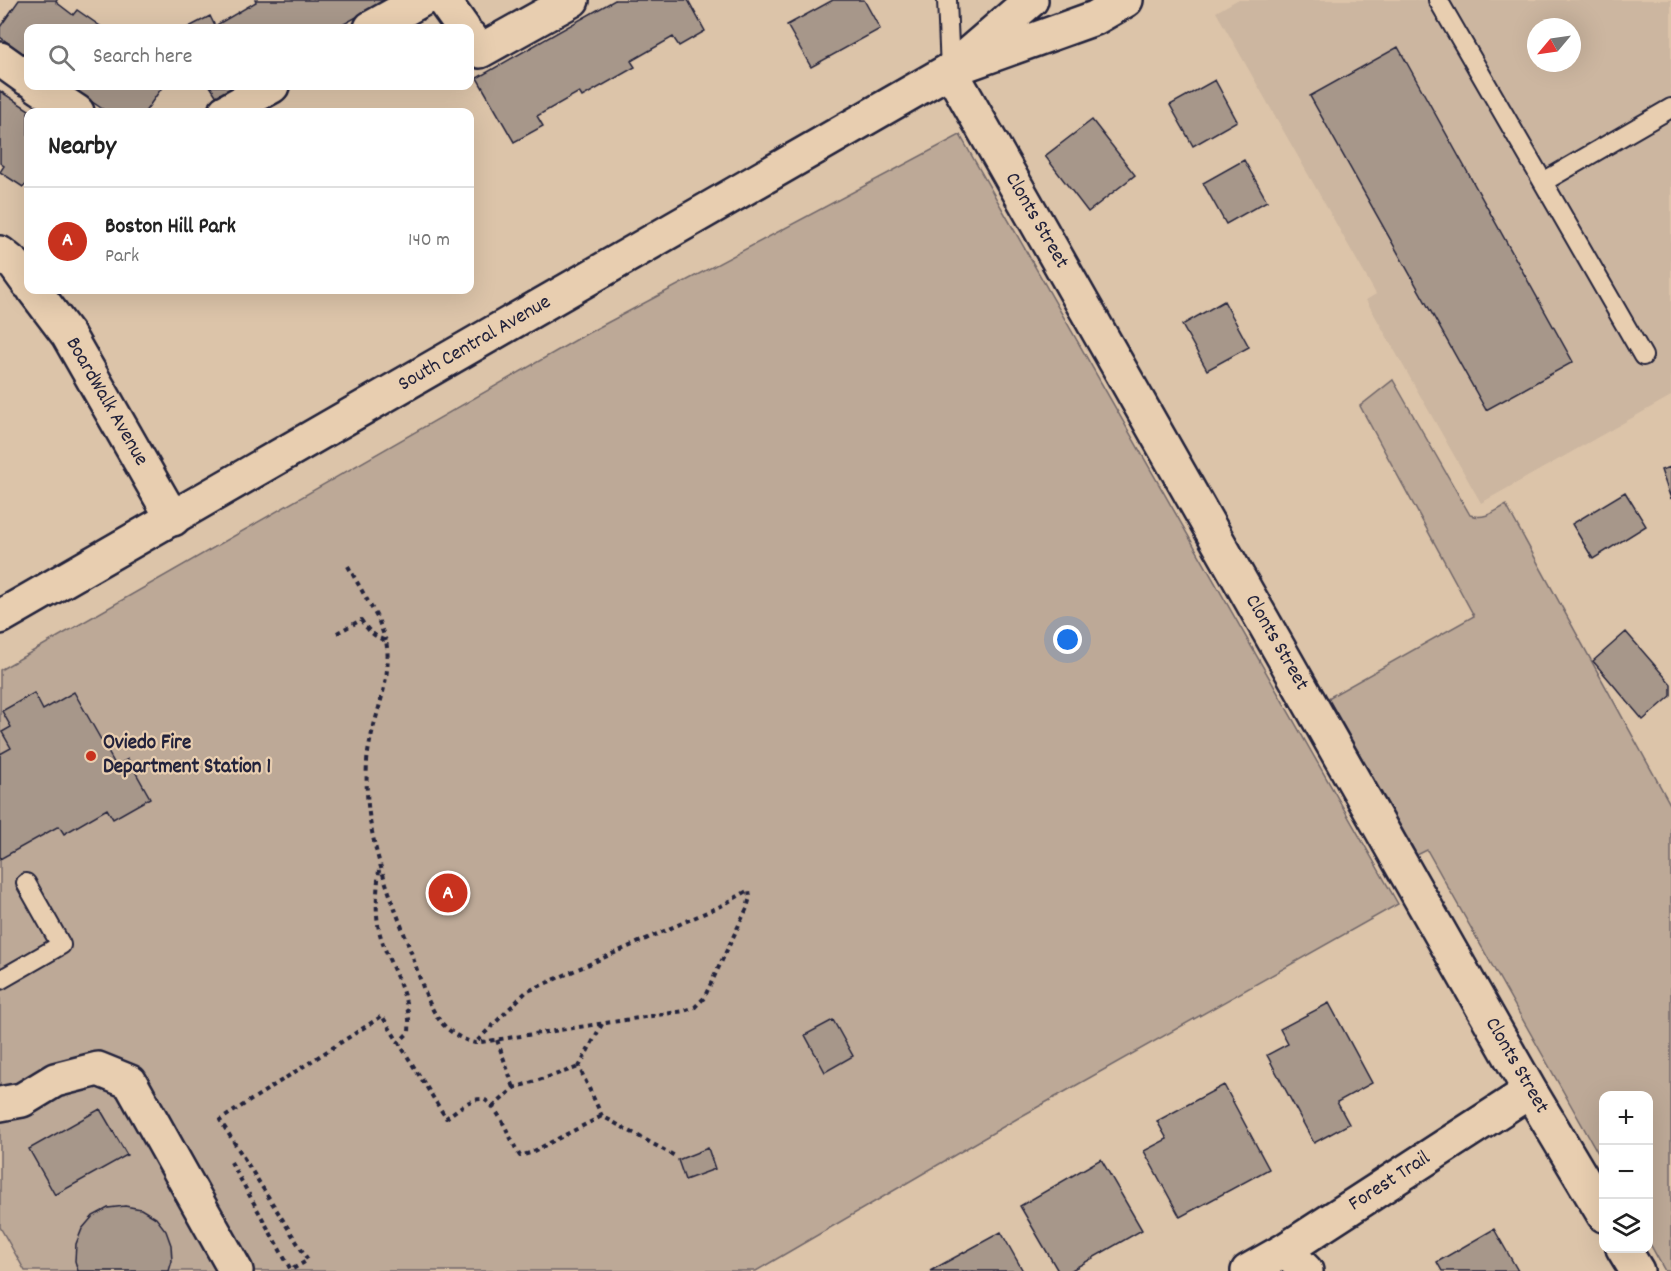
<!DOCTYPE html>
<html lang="en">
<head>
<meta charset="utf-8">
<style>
	:root { --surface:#fff; --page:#f6f6f6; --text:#222; --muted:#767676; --line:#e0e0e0; --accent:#c8321e }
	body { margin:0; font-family:Dekko,sans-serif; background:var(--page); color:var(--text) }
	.controls { position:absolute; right:18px; bottom:18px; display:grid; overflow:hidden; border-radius:12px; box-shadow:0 6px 24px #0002 }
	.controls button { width:54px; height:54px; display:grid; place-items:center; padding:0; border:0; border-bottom:2px solid var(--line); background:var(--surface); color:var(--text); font:30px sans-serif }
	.compass { position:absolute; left:1527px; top:18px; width:54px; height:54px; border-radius:50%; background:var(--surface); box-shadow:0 6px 24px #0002; rotate:241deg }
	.you { position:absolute; left:1068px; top:640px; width:21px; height:21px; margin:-15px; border:4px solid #fff; border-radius:50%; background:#1a73e8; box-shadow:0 0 0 9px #1a73e833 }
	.badge { display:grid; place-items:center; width:39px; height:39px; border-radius:50%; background:var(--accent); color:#fff; font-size:20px; font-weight:700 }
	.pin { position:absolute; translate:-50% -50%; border:3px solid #fff; box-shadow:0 2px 6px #0006 }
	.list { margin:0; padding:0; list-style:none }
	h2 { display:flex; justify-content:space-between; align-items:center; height:78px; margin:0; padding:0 24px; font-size:26px }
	h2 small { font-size:20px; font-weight:400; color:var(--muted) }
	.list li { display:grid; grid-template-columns:39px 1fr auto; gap:18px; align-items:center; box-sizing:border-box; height:108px; padding:0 24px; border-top:2px solid var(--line) }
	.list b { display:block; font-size:22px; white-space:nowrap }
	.list p { margin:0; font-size:20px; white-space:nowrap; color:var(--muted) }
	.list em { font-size:20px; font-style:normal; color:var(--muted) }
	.icon { flex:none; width:33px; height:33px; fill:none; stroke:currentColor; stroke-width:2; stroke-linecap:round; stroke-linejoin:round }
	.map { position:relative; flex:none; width:1671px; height:1271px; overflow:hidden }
	.search { position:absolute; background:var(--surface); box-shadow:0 6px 24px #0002; left:24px; top:24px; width:450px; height:66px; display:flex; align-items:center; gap:15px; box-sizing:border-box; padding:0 21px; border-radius:12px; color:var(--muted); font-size:22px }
	.panel { position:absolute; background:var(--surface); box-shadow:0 6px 24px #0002; left:24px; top:108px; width:450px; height:186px; border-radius:12px }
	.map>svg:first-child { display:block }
	.built { fill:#ccb6a0; fill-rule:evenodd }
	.green { fill:#bda997; stroke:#706669; stroke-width:1.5 }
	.building { fill:#a7978a; stroke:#22223b; stroke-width:1.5 }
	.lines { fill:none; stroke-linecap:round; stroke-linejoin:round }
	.lane-casing { stroke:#22223b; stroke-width:22 }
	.street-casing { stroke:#22223b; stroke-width:38 }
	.primary-casing { stroke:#22223b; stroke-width:38 }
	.path { stroke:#22223b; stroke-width:4; stroke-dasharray:4.5 4.5; stroke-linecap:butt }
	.lane { stroke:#e8ceb0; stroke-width:18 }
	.street { stroke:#e8ceb0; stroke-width:33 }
	.primary { stroke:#e8ceb0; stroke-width:33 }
	.poi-dot { fill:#c8321e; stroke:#e8ceb0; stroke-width:2 }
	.labels { text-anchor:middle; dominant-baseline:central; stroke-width:4.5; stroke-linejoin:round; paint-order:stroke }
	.street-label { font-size:21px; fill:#22223b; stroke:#e8ceb0 }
	.poi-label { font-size:21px; font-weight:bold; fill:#22223b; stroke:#e8ceb0; text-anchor:start }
</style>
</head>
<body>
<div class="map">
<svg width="1671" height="1271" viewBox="0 0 1671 1271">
	<rect width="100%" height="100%" fill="#dcc4a9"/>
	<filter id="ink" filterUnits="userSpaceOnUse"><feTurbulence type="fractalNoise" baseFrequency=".0167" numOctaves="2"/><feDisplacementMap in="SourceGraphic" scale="12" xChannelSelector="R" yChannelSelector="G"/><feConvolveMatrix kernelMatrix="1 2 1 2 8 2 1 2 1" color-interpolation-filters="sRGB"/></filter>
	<g filter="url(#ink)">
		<path class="built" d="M1237 0H1671V396L1481 503 1366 300 1376 294 1216 12ZM1536 27H1572V63H1536Z"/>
		<path class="green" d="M960 135 1398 904 1020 1117 756 1271H25L0 1227V670L588 333Z
			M1393 380 1470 515C1484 520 1494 512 1506 505L1671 806V1271H1665L1649 1242 1648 1096H1604L1603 1162 1427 850 1417 855 1328 698 1474 616 1360 406Z"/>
		<path class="building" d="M19 0H57L56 2 73 15 77 10 103 28H28V57L0 37V27Z
			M255 0H387L337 28H187L210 16 215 26 256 2Z
			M615 0H688L705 31 679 46 673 37 631 61 635 67 582 97 579 92 537 116 543 126 514 142 477 78Z
			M833 0H864L880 29 811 67 787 25Z
			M1398 47 1573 362 1486 410 1310 96Z
			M1215 80 1237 121 1193 146 1170 105Z
			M69 86H163L145 112H107Z
			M210 86H237L217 97Z
			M0 91 32 112H28V183L23 187 0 172 4 166 0 163Z
			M1092 120 1135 175 1088 212 1045 156Z
			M1244 160 1267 201 1226 224 1203 183Z
			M1224 301 1249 347 1207 370 1182 325Z
			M1671 467V499L1661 470Z
			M1625 492 1646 526 1593 559 1572 524Z
			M1626 632 1671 684V696L1643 720 1593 661Z
			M74 692 116 766 128 759 150 798 113 819 107 809 64 834 59 826 0 859V754L11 748 2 732 11 727 2 711 34 693 43 710Z
			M1329 1003 1372 1083 1337 1102 1349 1124 1314 1143 1267 1055 1288 1044 1280 1029Z
			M833 1020 853 1056 825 1072 805 1035Z
			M1224 1085 1269 1169 1180 1217 1144 1151 1167 1139 1157 1121Z
			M100 1109 127 1155 55 1195 29 1149Z
			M708 1148 715 1169 685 1180 678 1160Z
			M1101 1159 1142 1230 1070 1271H1058L1020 1206Z
			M125 1206 141 1209 156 1218 166 1231 171 1245 172 1261 169 1271H78L75 1261 76 1244 82 1229 93 1216 108 1208Z
			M1494 1229 1518 1271H1442L1437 1262Z
			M1001 1232 1023 1271H930Z"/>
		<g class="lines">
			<defs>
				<path id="lane" d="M947 0 950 70
					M1438 0 1543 182 1671 108
					M1543 182 1643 356
					M0 980 61 945 26 883"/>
				<path id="street" d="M443 0 463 28
					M371 28 421 0
					M470 37 480 51 572 0
					M0 59 28 79
					M950 70 1530 1091 1604 1215
					M38 86 77 112
					M225 112 272 86
					M0 253 15 265 28 283
					M34 290 68 335 173 519
					M0 1104 22 1100 55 1080 98 1069 130 1082 236 1271
					M1623 1248 1637 1271
					M1285 1250 1306 1271
					M1248 1271 1285 1250 1530 1091"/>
				<path id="primary" d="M965 57 1031 0
					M0 617 950 70 1095 18 1126 0"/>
			</defs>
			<use href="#lane" class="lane-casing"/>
			<use href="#street" class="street-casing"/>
			<use href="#primary" class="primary-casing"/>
			<path class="path" d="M348 566 378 619 386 641
				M337 633 361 620C368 631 374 636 386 641 394 682 370 721 367 762 363 835 388 888 412 955 419 975 427 1005 441 1022 449 1032 462 1040 475 1043L684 1011 695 1007 704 998 747 908 750 897 749 890 723 905 526 992 475 1043
				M379 870C377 889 375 911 379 930 387 965 412 995 409 1032L398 1043
				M602 1024 579 1067 602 1116 675 1156
				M497 1040 514 1088
				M493 1107 514 1088 579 1067
				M231 1162 291 1270 308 1260 220 1120 382 1016 446 1118C456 1111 467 1100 480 1099 495 1097 512 1144 520 1156L530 1153 602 1116"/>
			<use href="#lane" class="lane"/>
			<use href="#street" class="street"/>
			<use href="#primary" class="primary"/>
		</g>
	</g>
	<circle class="poi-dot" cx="91" cy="756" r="6"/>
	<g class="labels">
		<g class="street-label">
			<text transform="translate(1036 221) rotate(60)">Clonts Street</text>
			<text transform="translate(475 344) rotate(-30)">South Central Avenue</text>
			<text transform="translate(106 402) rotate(60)">BoardWalk Avenue</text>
			<text transform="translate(1276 643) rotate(60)">Clonts Street</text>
			<text transform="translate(1516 1066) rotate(60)">Clonts Street</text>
			<text transform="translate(1390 1182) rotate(-33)">Forest Trail</text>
		</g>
		<g class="poi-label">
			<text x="103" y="744">Oviedo Fire<tspan x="103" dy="24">Department Station 1</tspan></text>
		</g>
	</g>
</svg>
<div class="controls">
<button>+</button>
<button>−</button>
<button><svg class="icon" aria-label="layers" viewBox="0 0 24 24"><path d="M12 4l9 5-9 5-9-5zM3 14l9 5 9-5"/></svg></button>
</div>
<svg class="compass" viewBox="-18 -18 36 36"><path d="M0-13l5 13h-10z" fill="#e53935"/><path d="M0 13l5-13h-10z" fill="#767676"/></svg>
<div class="you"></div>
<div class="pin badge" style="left:448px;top:893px">A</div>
<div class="search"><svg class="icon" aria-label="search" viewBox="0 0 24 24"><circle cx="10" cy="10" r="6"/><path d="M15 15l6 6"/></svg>Search here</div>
<section class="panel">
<h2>Nearby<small></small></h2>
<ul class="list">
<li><span class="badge">A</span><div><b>Boston Hill Park</b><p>Park</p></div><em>140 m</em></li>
</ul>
</section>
</div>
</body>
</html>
